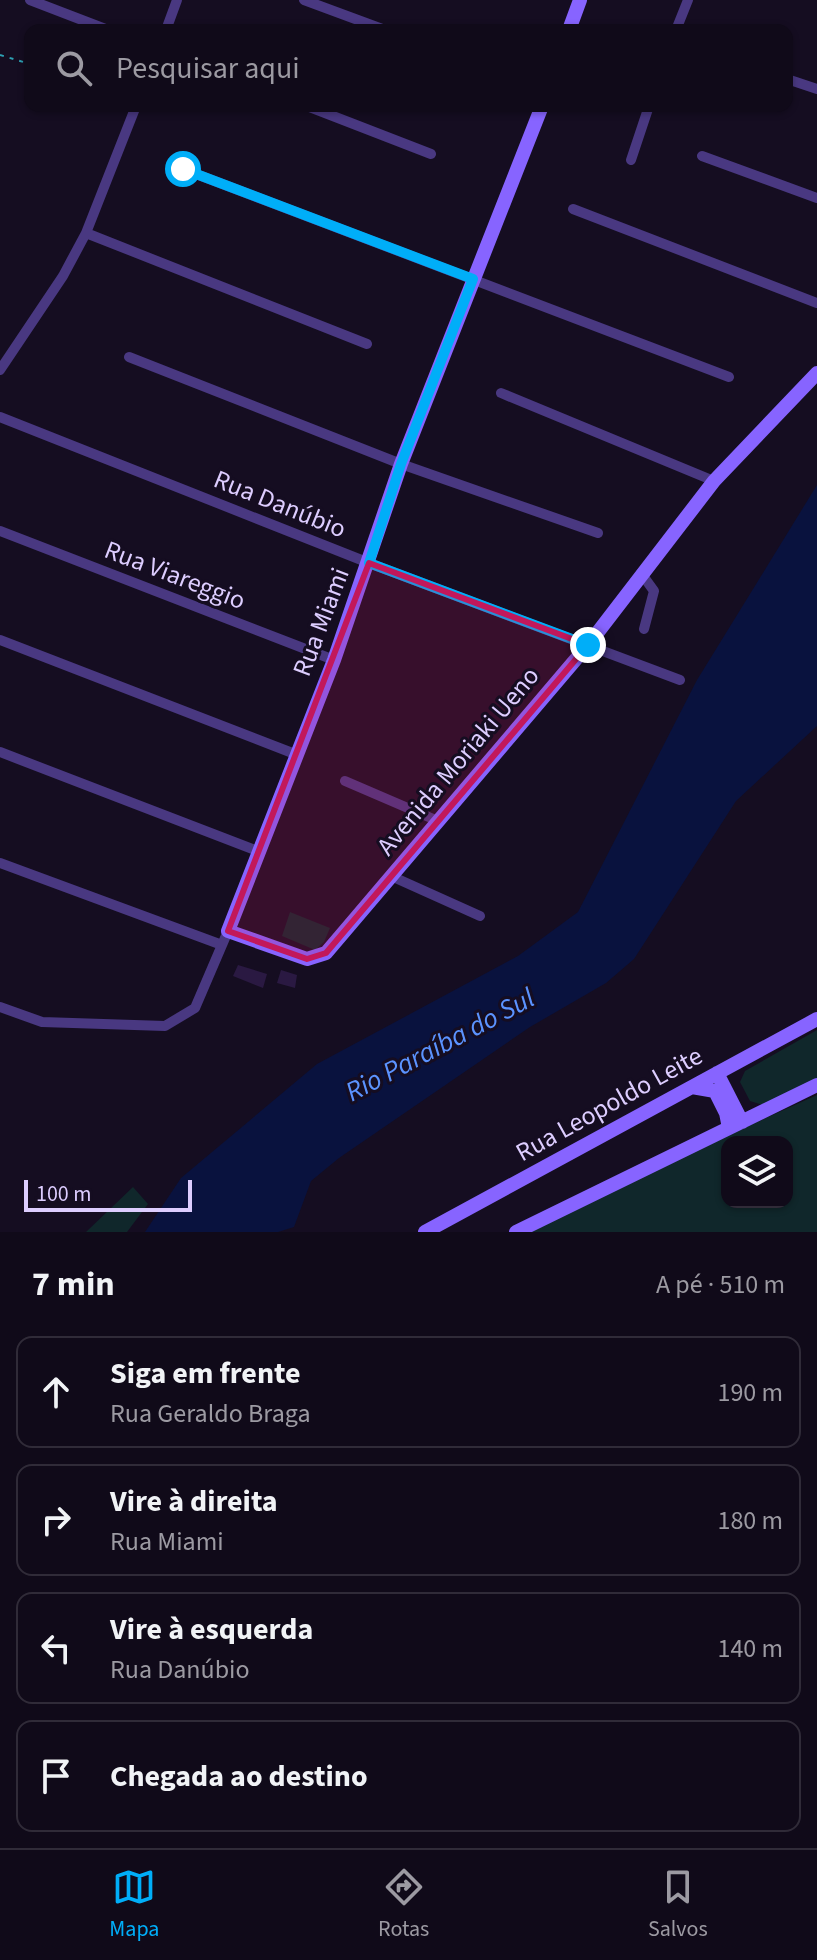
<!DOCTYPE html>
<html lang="pt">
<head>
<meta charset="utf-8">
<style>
	:root { --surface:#100a19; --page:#191322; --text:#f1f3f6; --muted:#9c9aa2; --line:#302b38; --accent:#00aef8 }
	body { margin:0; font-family:"Source Sans 3",sans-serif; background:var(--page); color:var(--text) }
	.controls { position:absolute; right:24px; bottom:24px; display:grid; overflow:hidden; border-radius:16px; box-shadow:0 2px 6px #0004 }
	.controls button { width:72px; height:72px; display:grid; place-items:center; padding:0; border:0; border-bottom:2px solid var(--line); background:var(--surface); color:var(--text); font:40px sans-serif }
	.scale { position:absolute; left:24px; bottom:20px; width:168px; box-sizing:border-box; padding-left:8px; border:4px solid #ddcdff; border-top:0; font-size:22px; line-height:28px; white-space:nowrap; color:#ddcdff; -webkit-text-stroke:6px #150d21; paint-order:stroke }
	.stop { position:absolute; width:24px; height:24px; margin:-18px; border:6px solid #00aef8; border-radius:50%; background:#fff }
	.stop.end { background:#00aef8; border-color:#fff; box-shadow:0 2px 8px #0008 }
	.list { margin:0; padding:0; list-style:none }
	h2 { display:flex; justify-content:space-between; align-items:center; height:104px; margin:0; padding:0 32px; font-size:34px }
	h2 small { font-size:26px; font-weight:400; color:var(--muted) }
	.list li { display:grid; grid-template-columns:52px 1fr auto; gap:24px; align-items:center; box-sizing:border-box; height:112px; margin:0 16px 16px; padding:0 16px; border:2px solid var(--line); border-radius:16px }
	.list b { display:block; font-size:30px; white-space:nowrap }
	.list p { margin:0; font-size:26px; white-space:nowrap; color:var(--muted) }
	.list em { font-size:26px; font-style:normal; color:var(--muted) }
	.icon { flex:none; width:44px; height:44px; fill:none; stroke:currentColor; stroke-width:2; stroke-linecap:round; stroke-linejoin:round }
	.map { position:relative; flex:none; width:817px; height:1232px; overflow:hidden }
	.search { position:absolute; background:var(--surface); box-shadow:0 2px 6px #0004; left:24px; right:24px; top:24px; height:88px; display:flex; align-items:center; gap:20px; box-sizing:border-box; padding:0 28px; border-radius:16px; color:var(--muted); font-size:30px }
	.sheet { height:616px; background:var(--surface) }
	nav { display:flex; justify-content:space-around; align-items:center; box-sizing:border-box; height:112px; border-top:2px solid var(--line); background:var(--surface); font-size:22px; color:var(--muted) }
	nav a { display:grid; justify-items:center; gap:4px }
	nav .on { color:var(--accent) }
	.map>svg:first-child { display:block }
	.green { fill:#10272b; fill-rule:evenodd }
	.water { fill:#09123e }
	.building { fill:#2a1942 }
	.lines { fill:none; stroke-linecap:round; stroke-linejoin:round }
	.path { stroke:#2da0b3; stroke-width:2; stroke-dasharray:4 6; stroke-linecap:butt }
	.street { stroke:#493881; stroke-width:10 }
	.secondary { stroke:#8764ff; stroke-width:14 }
	.route { stroke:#00aef8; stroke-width:10 }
	.marked { fill:#c2185b; fill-opacity:0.2; stroke:#c2185b; stroke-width:6; stroke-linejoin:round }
	.labels { text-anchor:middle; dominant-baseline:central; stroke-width:6; stroke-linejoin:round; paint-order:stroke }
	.street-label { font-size:26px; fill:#ddcdff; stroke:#150d21 }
	.water-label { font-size:28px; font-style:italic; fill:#5b93ff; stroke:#150d21 }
</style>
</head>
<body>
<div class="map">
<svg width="817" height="1232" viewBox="0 0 817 1232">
	<rect width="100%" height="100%" fill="#150d21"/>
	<path class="green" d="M290 912 330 928 324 942 315 950 282 936Z
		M817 1030V1078L763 1105 750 1101 740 1082 745 1071Z
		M817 1095V1232H526L622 1183ZM727 1142H787V1202H727Z
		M133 1187 148 1204 127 1232H86Z"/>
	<path class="water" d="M817 485V726L736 801 634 959 606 983 530 1027 339 1158 311 1181 294 1227 278 1232H145L181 1178 317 1064 518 956 578 912 697 680Z"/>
	<path class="building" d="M238 965 267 974 263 988 233 976Z
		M281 970 297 975 295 988 277 983Z"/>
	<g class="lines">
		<path class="path" d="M0 55 30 64
			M112 106 122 107"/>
		<path class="street" d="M30 0 108 30
			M304 0 385 30
			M166 30 177 0
			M676 30 688 0
			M787 79 817 89
			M307 106 431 154
			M702 156 817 198
			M631 160 649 106
			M183 169 729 377
			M573 209 817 303
			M86 233 367 344
			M129 357 401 464 598 533
			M0 370 63 276 86 233 136 106
			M501 393 714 481
			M0 417 369 563 680 680
			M0 531 334 660
			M641 573 654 591 644 629
			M0 640 295 754
			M0 752 260 852
			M345 781 438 821
			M0 863 222 945
			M391 876 480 916
			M0 1007 42 1022 165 1026 195 1008 228 931"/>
		<path class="secondary" d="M569 30 580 0
			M542 106 401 464 334 660 228 931 307 959 326 953 588 645 714 481 817 373
			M717 1073 742 1122
			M692 1087 715 1091 726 1113 729 1128
			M425 1232 817 1019
			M516 1232 817 1085"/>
	</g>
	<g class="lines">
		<path class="route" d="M183 169 473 279 401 464 369 563 588 645"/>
	</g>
	<path class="marked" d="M369 563 588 645 326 953 307 959 228 931Z"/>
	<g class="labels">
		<g class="street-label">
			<text transform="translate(280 504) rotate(22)">Rua Danúbio</text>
			<text transform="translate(175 575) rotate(21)">Rua Viareggio</text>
			<text transform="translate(321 622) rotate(-69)">Rua Miami</text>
			<text transform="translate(458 761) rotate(-50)">Avenida Moriaki Ueno</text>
			<text transform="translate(609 1104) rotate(-29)">Rua Leopoldo Leite</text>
		</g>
		<g class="water-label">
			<text transform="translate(440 1045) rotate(-28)">Rio Paraíba do Sul</text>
		</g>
	</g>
</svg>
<div class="controls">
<button><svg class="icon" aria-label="layers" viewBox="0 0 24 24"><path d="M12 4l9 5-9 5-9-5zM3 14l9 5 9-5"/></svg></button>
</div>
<div class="scale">100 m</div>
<div class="stop" style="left:183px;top:169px"></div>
<div class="stop end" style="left:588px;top:645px"></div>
<div class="search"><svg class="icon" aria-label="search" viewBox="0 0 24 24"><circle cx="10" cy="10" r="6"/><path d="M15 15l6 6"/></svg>Pesquisar aqui</div>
</div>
<section class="sheet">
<h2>7 min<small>A pé · 510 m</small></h2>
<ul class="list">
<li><svg class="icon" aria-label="ahead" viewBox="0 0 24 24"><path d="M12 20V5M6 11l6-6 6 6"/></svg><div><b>Siga em frente</b><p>Rua Geraldo Braga</p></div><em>190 m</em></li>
<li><svg class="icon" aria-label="right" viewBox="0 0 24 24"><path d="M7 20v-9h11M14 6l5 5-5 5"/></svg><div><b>Vire à direita</b><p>Rua Miami</p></div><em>180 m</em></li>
<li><svg class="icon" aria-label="left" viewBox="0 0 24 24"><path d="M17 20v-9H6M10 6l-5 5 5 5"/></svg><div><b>Vire à esquerda</b><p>Rua Danúbio</p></div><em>140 m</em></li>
<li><svg class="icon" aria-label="arrive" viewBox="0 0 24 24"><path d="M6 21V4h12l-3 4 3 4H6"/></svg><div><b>Chegada ao destino</b></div></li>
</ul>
</section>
<nav>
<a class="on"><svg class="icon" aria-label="map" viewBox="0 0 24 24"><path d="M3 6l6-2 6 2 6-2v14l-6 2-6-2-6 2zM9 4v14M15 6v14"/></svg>Mapa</a>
<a><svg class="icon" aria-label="directions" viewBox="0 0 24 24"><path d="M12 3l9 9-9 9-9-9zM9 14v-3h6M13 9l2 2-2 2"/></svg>Rotas</a>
<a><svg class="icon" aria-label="saved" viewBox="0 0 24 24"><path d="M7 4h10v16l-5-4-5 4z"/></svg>Salvos</a>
</nav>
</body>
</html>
